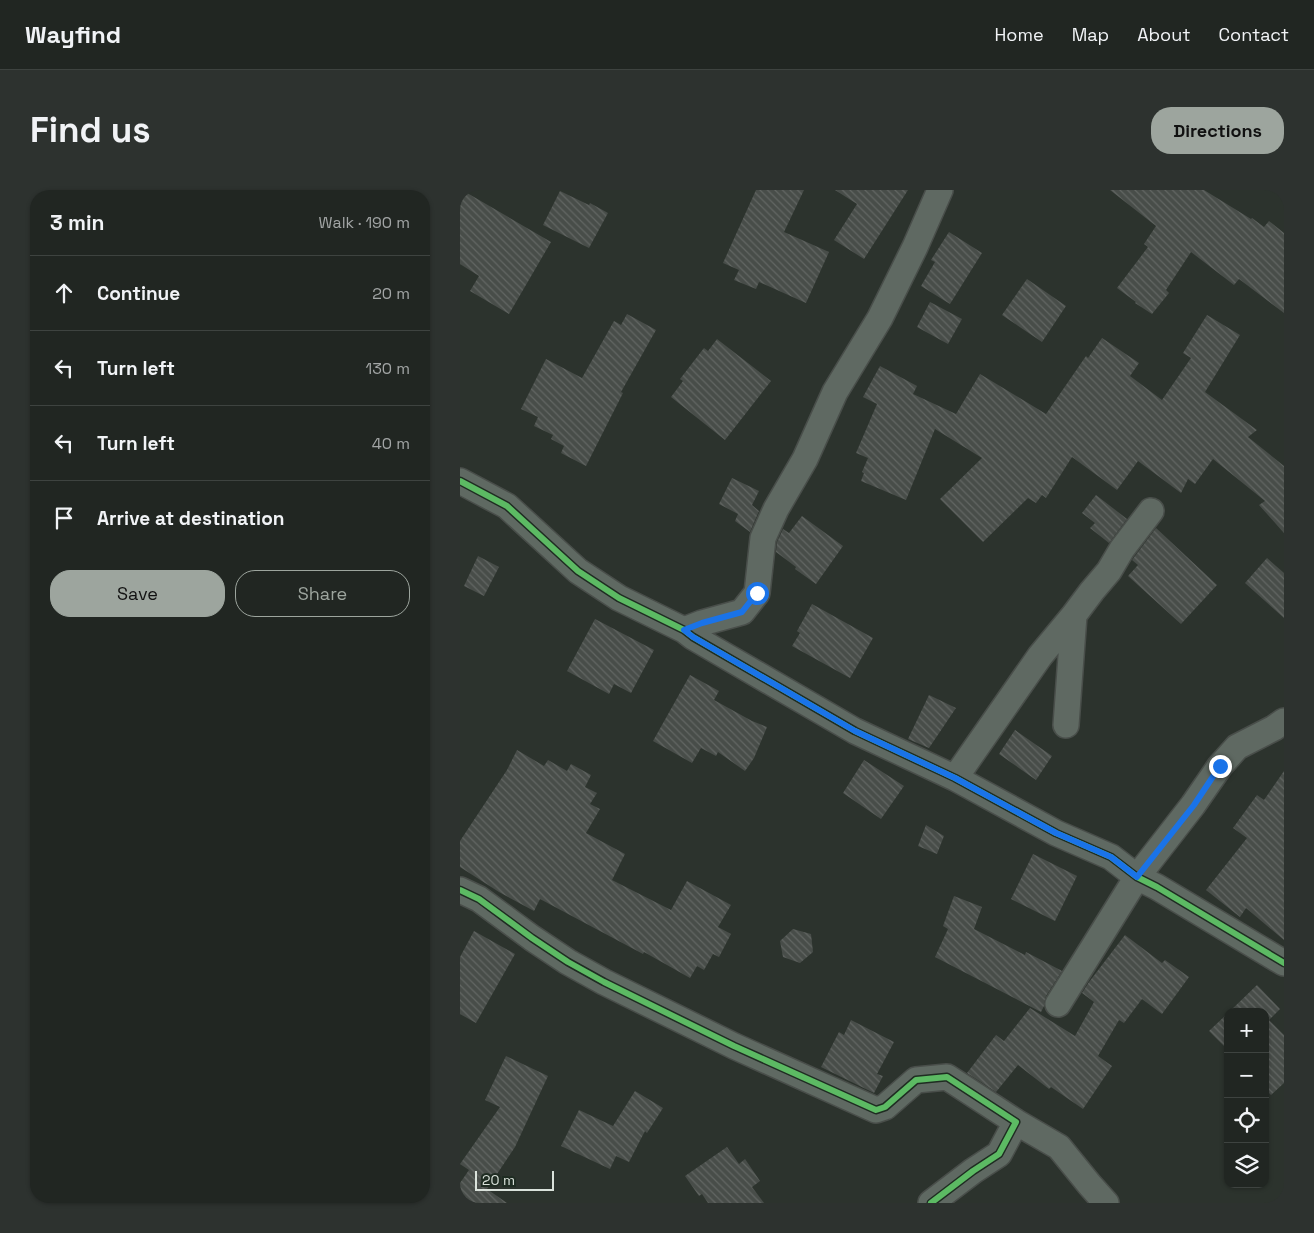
<!DOCTYPE html>
<html lang="en">
<head>
<meta charset="utf-8">
<style>
	:root { --surface:#212622; --page:#2d322f; --text:#f1f3f6; --muted:#a2a5a5; --line:#3e4340; --accent:#9da59e }
	body { margin:0; font-family:"Space Grotesk",sans-serif; background:var(--page); color:var(--text) }
	.controls { position:absolute; right:15px; bottom:15px; display:grid; overflow:hidden; border-radius:10px; box-shadow:0 1px 4px #0004 }
	.controls button { width:45px; height:45px; display:grid; place-items:center; padding:0; border:0; border-bottom:1px solid var(--line); background:var(--surface); color:var(--text); font:25px sans-serif }
	.scale { position:absolute; left:15px; bottom:12px; width:79px; box-sizing:border-box; padding-left:5px; border:2px solid #dae2db; border-top:0; font-size:14px; line-height:18px; white-space:nowrap; color:#dae2db; -webkit-text-stroke:4px #1f2c22; paint-order:stroke }
	.stop { position:absolute; width:15px; height:15px; margin:-11px; border:4px solid #1a73e8; border-radius:50%; background:#fff }
	.stop.end { background:#1a73e8; border-color:#fff; box-shadow:0 1px 5px #0008 }
	.list { margin:0; padding:0; list-style:none }
	h2 { display:flex; justify-content:space-between; align-items:center; height:65px; margin:0; padding:0 20px; font-size:21px }
	h2 small { font-size:16px; font-weight:400; color:var(--muted) }
	.list li { display:grid; grid-template-columns:32px 1fr auto; gap:15px; align-items:center; box-sizing:border-box; height:75px; padding:0 20px; border-top:1px solid var(--line) }
	.list b { display:block; font-size:19px; white-space:nowrap }
	.list em { font-size:16px; font-style:normal; color:var(--muted) }
	.actions { display:flex; gap:10px; padding:15px 20px }
	.actions a { flex:1; padding:11px 0; border:1px solid var(--accent); border-radius:20px; text-align:center; font-size:18px; color:var(--accent) }
	.actions .main { background:var(--accent); color:#111 }
	.icon { flex:none; width:28px; height:28px; fill:none; stroke:currentColor; stroke-width:2; stroke-linecap:round; stroke-linejoin:round }
	.map { position:relative; flex:none; width:824px; height:1013px; overflow:hidden; border-radius:20px }
	header { display:flex; align-items:center; gap:30px; box-sizing:border-box; height:70px; padding:0 25px; background:var(--surface); border-bottom:1px solid var(--line) }
	header strong { font-size:24px }
	nav { display:flex; gap:28px; margin-inline-start:auto; font-size:18px }
	.intro { display:flex; align-items:center; justify-content:space-between; box-sizing:border-box; height:120px; padding:0 30px }
	h1 { margin:0; font-size:35px }
	.button { padding:12px 22px; border-radius:20px; background:var(--accent); color:#111; font-size:18px; font-weight:700 }
	main { display:flex; gap:30px; padding:0 30px }
	aside { flex:1; background:var(--surface); border-radius:20px; box-shadow:0 1px 4px #0004 }
	.map>svg:first-child { display:block }
	.building { fill:url(#building-back-hatch) }
	.lines { fill:none; stroke-linecap:round; stroke-linejoin:round }
	.minor-casing { stroke:#494e4a; stroke-width:28 }
	.minor { stroke:#5f6962; stroke-width:25 }
	.cycleway-casing { stroke:#1f2c22; stroke-width:9 }
	.cycleway { stroke:#5cba63; stroke-width:6 }
	.route { stroke:#1a73e8; stroke-width:6 }
</style>
</head>
<body>
<header>
<strong>Wayfind</strong>
<nav><a>Home</a><a>Map</a><a>About</a><a>Contact</a></nav>
</header>
<div class="intro"><h1>Find us</h1><a class="button">Directions</a></div>
<main>
<aside>
<h2>3 min<small>Walk · 190 m</small></h2>
<ul class="list">
<li><svg class="icon" aria-label="ahead" viewBox="0 0 24 24"><path d="M12 20V5M6 11l6-6 6 6"/></svg><div><b>Continue</b></div><em>20 m</em></li>
<li><svg class="icon" aria-label="left" viewBox="0 0 24 24"><path d="M17 20v-9H6M10 6l-5 5 5 5"/></svg><div><b>Turn left</b></div><em>130 m</em></li>
<li><svg class="icon" aria-label="left" viewBox="0 0 24 24"><path d="M17 20v-9H6M10 6l-5 5 5 5"/></svg><div><b>Turn left</b></div><em>40 m</em></li>
<li><svg class="icon" aria-label="arrive" viewBox="0 0 24 24"><path d="M6 21V4h12l-3 4 3 4H6"/></svg><div><b>Arrive at destination</b></div></li>
</ul>
<div class="actions"><a class="main">Save</a><a>Share</a></div>
</aside>
<div class="map">
<svg width="824" height="1013" viewBox="0 0 824 1013">
	<defs>
		<pattern id="building-back-hatch" width="6" height="6" patternUnits="userSpaceOnUse" patternTransform="scale(1.25)"><rect width="6" height="6" fill="#484d49"/><path d="M-1 5l2 2M0 0l6 6M5-1l2 2" fill="none" stroke="#626663"/></pattern>
	</defs>
	<rect width="100%" height="100%" fill="#2c332d"/>
	<path class="building" d="M0 0H2L91 52 49 124 10 101 19 86 0 74Z
		M296 0H344L324 42 369 62 346 113 299 92 296 99 274 90 279 80 263 73Z
		M375 0H448L404 69 374 50 397 14Z
		M650 0H744L791 29 792 28 804 37 809 31 824 43V123L779 89 774 95 731 62 706 100 709 103 692 124 675 113 676 112 657 98 688 57 684 54 696 36Z
		M100 1 129 15 130 13 148 23 129 58 83 35Z
		M489 42 522 63 490 114 461 96 475 72 471 70Z
		M567 89 606 116 582 152 542 125Z
		M470 112 502 129 488 154 457 137Z
		M167 124 196 140 161 202 163 203 126 276 101 263 104 256 91 249 93 245 74 236 78 227 61 219 86 169 122 188 154 131 161 135Z
		M747 125 780 145 745 202 797 240 788 247 824 276V343L799 315 805 311 753 269 735 294 728 289 721 303 678 271 657 300 612 267 586 308 582 305 576 313 568 308 523 352 480 309 522 268 475 239 446 310 401 291 404 283 402 282 408 268 396 263 417 214 403 207 420 176 457 196 453 204 496 224 520 184 586 224 626 166 628 168 642 148 679 173 670 186 702 210 731 168 723 163Z
		M257 149 311 191 265 250 211 207 223 191 220 189 244 158 248 161Z
		M272 288 299 301 292 315 299 321 290 342 275 331 278 324 259 314Z
		M636 305 667 329 649 353 630 338 635 333 622 323Z
		M342 326 383 356 356 394 335 379 336 377 316 362 317 352 323 339 329 343Z
		M696 338 757 395 721 434 668 386 678 375 672 370Z
		M18 366 39 377 24 406 4 396Z
		M807 368 824 383V428L785 393Z
		M352 414 413 448 390 488 332 456 340 443 337 441Z
		M135 429 194 460 171 503 154 494 149 504 107 481Z
		M230 485 259 501 254 510 292 531 307 537 294 568 285 581 258 562 256 566 241 558 232 573 193 551Z
		M469 505 496 518 469 558 448 549Z
		M555 540 592 566 576 590 539 564Z
		M57 560 84 576 88 570 107 581 111 574 131 585 125 597 137 603 130 614 140 619 126 643 165 664 152 690 211 720 227 691 271 715 258 737 271 744 259 767 253 764 244 780 237 776 230 788 184 762 183 764 80 709 74 721 39 702 0 677V651L47 580Z
		M404 570 444 596 421 629 383 603Z
		M824 581V750L786 718 780 727 746 700 787 648 773 638 797 605 804 610Z
		M466 635 484 646 477 664 458 656Z
		M573 664 617 686 595 731 551 709Z
		M494 706 522 717 514 739 565 765 566 762 602 781 586 806 584 813V816L581 822 475 767 488 739 483 736Z
		M333 739 351 744 353 762 340 773 323 767 320 751Z
		M14 741 55 764 16 833 0 824V767Z
		M665 745 702 773 705 770 729 787 702 824 682 809 664 833 659 830 638 866 652 876 623 919 591 897 589 899 558 875 536 902 507 883 536 845 544 851 570 818 615 846 634 812 622 803 629 792Z
		M797 795 820 819 809 830 824 845V893L811 905 805 899V822H769Z
		M768 823V860L749 841Z
		M391 830 434 852 417 884 423 886 414 903 361 877 379 842 384 845Z
		M46 866 88 886 55 957 27 999 47 1013H0V993L9 980 0 974 40 917 25 910Z
		M175 901 203 918 187 943 185 941 169 972 156 966 150 979 101 956 119 920 153 936Z
		M267 957 279 974 285 969 300 991 292 997 304 1013H248L242 1004 239 1006 225 986Z"/>
	<g class="lines">
		<defs>
			<path id="minor" d="M0 291 47 316 118 381 159 408 224 440 233 447 395 541 495 588 596 643 651 667 677 687 697 697 824 773
				M224 440 242 433 282 422 297 403 303 348 316 319 345 269 375 202 420 128 455 57 480 0
				M606 535 614 425
				M495 588 580 466 614 425 632 401 649 381 662 359 691 321
				M0 700 19 709 72 748 108 772 144 792 274 856 416 920 425 917 456 890 487 887 556 932 539 964 513 981 471 1013
				M598 814 677 687 733 615 760 576 777 557 814 538 824 531
				M556 932 599 957 629 994 646 1013"/>
		</defs>
		<use href="#minor" class="minor-casing"/>
		<use href="#minor" class="minor"/>
		<defs>
			<path id="cycleway" d="M0 291 47 316 118 381 159 408 224 440 233 447 395 541 495 588 596 643 651 667 677 687 697 697 824 773
				M0 700 19 709 72 748 108 772 144 792 274 856 416 920 425 917 456 890 487 887 556 932 539 964 513 981 471 1013"/>
		</defs>
		<use href="#cycleway" class="cycleway-casing"/>
		<use href="#cycleway" class="cycleway"/>
	</g>
	<g class="lines">
		<path class="route" d="M297 403 282 422 242 433 224 440 233 447 395 541 495 588 596 643 651 667 677 687 734 615 760 576"/>
	</g>
</svg>
<div class="controls">
<button>+</button>
<button>−</button>
<button><svg class="icon" aria-label="locate" viewBox="0 0 24 24"><circle cx="12" cy="12" r="6"/><path d="M12 2v4M12 18v4M2 12h4M18 12h4"/></svg></button>
<button><svg class="icon" aria-label="layers" viewBox="0 0 24 24"><path d="M12 4l9 5-9 5-9-5zM3 14l9 5 9-5"/></svg></button>
</div>
<div class="scale">20 m</div>
<div class="stop" style="left:297px;top:403px"></div>
<div class="stop end" style="left:760px;top:576px"></div>
</div>
</main>
</body>
</html>
